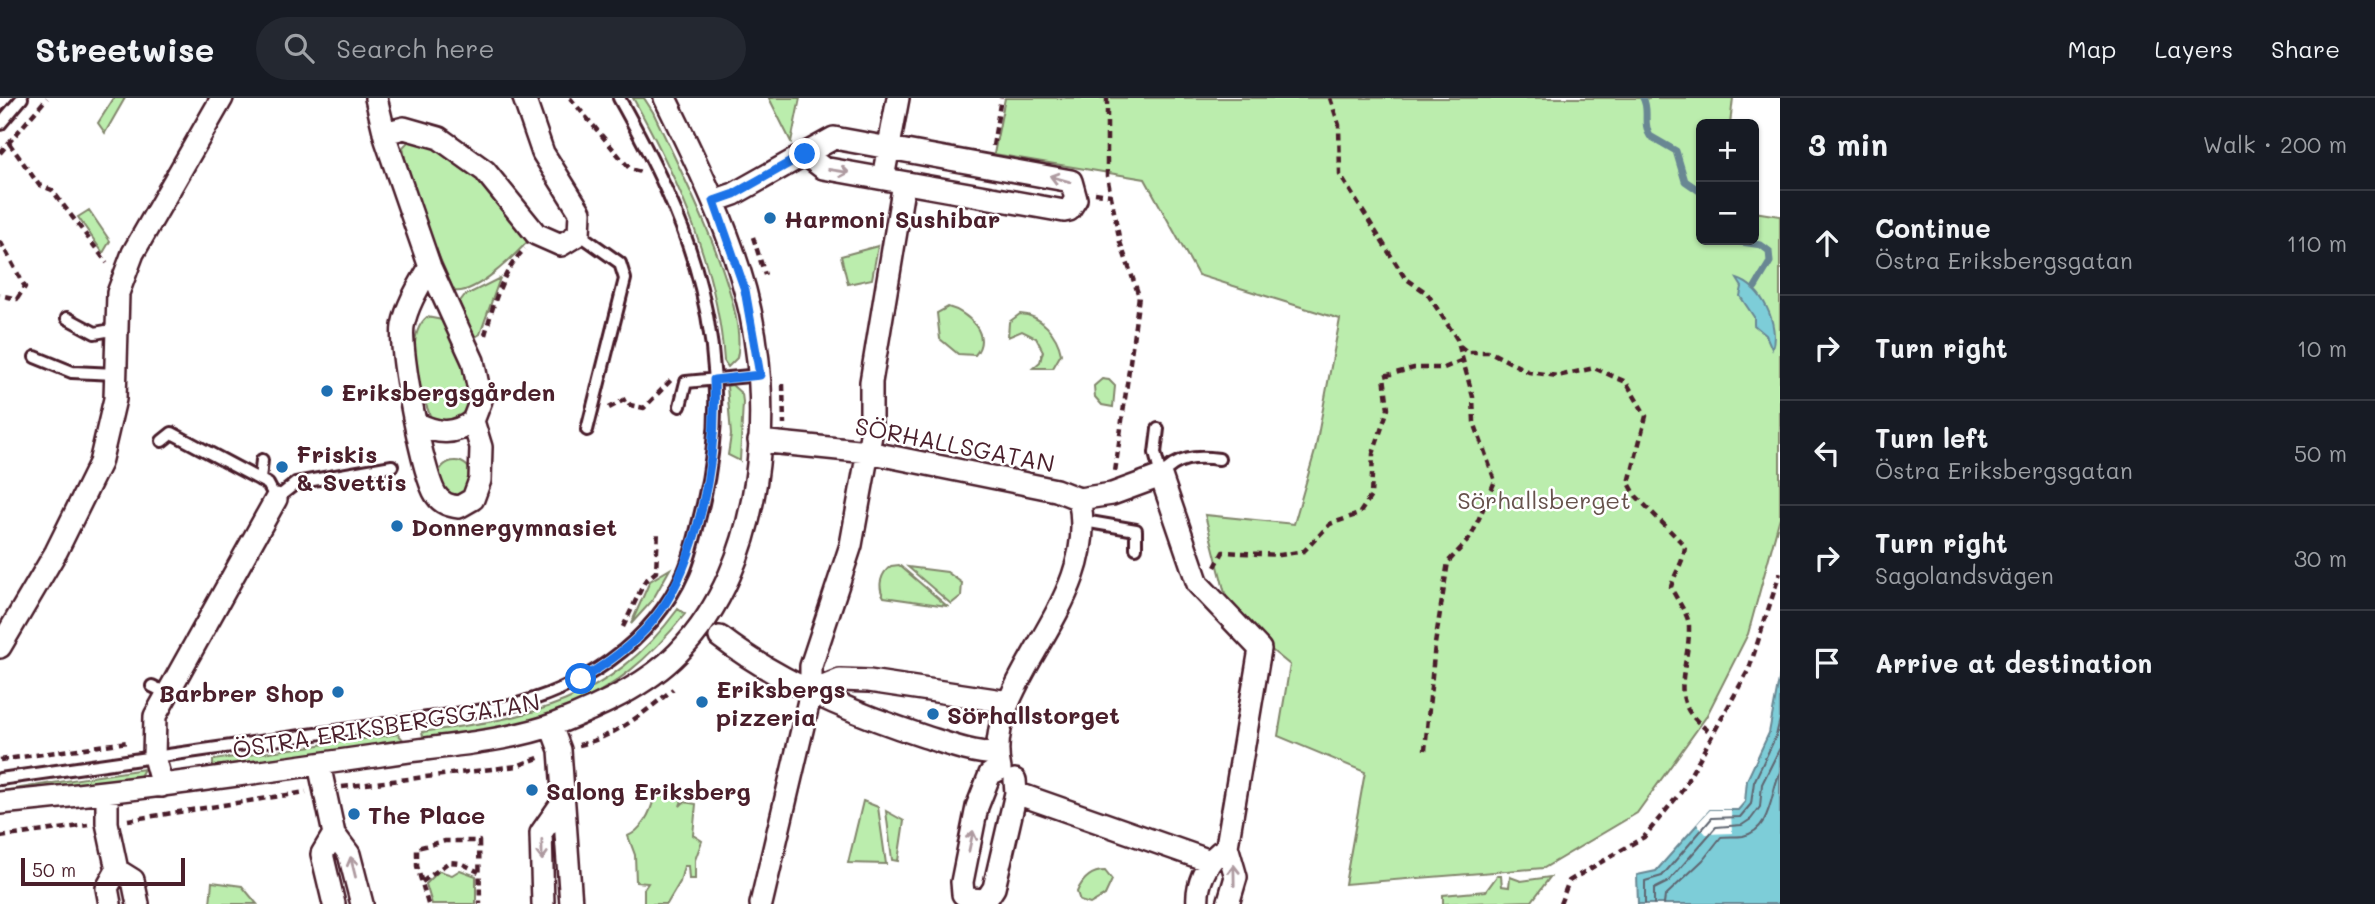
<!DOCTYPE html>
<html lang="en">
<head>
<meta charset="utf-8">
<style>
	:root { --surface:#171b24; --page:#242831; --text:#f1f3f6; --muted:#9ea1a6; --line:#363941 }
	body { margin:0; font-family:Mali,sans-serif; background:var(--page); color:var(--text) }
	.controls { position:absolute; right:21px; top:21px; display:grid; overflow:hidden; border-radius:10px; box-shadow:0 2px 5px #0004 }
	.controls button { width:63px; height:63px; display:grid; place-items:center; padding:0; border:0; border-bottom:2px solid var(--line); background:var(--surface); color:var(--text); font:35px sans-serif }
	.scale { position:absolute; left:21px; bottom:18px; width:164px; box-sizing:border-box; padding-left:7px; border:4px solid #4a1f2b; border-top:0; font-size:19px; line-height:24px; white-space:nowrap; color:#4a1f2b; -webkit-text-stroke:5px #fff; paint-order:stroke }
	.stop { position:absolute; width:21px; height:21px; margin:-16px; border:5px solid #1a73e8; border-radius:50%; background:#fff }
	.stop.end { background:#1a73e8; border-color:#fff; box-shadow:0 2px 7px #0008 }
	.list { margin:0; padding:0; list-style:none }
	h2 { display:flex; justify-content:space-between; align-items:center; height:91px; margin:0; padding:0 28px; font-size:30px }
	h2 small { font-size:23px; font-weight:400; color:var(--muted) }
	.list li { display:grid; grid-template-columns:46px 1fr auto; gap:21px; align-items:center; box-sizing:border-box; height:105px; padding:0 28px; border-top:2px solid var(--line) }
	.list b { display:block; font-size:26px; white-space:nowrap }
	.list p { margin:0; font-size:23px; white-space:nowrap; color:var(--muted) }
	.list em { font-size:23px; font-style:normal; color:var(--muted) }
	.icon { flex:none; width:38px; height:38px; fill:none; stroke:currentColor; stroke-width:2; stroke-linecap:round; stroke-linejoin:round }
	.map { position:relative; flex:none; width:1780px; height:806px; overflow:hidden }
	header { display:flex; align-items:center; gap:42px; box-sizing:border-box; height:98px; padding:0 35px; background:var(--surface); border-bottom:2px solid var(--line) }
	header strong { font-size:33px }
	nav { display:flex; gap:38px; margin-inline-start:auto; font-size:24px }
	.search { width:490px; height:63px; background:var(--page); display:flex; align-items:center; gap:18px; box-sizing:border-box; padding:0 24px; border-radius:38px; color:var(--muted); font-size:26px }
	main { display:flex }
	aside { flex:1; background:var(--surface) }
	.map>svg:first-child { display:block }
	.green { fill:#bbedad; stroke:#82866c; stroke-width:2 }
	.water { fill:#7dcdd8; stroke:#698793; stroke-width:2 }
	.pier { fill:#fff }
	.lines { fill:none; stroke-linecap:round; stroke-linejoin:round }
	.shore { stroke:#5e6570; stroke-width:2 }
	.stream { stroke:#698793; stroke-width:7 }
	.lane-casing { stroke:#4a1f2b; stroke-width:16 }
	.street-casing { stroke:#4a1f2b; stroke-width:26 }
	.path { stroke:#4a1f2b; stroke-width:4.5; stroke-dasharray:7 5; stroke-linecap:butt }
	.lane { stroke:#fff; stroke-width:10 }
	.street { stroke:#fff; stroke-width:21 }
	.oneway { stroke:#ae9aa0 }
	.route { stroke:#1a73e8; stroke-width:9 }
	.poi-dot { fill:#1f6fb2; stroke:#fff; stroke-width:2.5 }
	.labels { text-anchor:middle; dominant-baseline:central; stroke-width:5; stroke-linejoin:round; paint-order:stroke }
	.poi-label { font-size:24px; font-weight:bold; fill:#4a1f2b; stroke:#fff; text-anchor:start }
	.street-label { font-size:24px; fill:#4a1f2b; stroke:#fff }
	.park-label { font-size:24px; fill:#66524c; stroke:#fff }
</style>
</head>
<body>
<header>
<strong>Streetwise</strong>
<div class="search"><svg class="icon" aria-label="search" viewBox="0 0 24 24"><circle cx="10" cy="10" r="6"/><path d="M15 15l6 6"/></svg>Search here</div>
<nav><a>Map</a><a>Layers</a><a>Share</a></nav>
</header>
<main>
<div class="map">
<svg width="1780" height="806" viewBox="0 0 1780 806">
	<rect width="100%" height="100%" fill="#fff"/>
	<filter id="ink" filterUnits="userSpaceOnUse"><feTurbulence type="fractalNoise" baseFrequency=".0143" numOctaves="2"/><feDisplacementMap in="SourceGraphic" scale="14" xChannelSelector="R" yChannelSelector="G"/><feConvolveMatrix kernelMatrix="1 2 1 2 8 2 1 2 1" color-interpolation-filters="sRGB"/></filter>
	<g filter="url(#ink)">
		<path class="green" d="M114 0H125L105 35 98 25Z
			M633 0H644L653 14C678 68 750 204 737 260L728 269 724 263C718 171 678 80 633 0Z
			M769 0H800L791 44Z
			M1005 0H1733L1730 26H1701V142H1754V114L1780 118V419L1748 536 1706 619 1637 715 1544 770 1345 786 1365 674 1278 638 1290 567 1231 519 1205 417 1294 426 1315 353 1340 221 1198 177 1145 81 994 56Z
			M419 42 465 62 530 141C516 156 476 197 454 193L411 94 403 49 409 43Z
			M89 112 110 143 103 155 78 119Z
			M878 148 872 181 848 186 841 158Z
			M500 180 480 236 475 239 458 206 464 198Z
			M948 209C968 214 992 237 975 257L958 256 940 241 937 215Z
			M1020 216C1041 217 1057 236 1061 256L1053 270H1033L1040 264 1043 253 1036 240 1022 233 1008 239 1009 224Z
			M427 219 442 222C454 247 487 294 460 318 449 328 443 326 431 320 421 295 402 240 427 219Z
			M1102 281 1109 282 1115 288 1113 309 1102 307 1095 299 1094 288Z
			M732 287 742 296 743 304 740 363 728 357 731 337 727 288Z
			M438 380a17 17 0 1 1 34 0a17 17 0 1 1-34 0Z
			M899 467 947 508 884 499C877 488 881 475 891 468Z
			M908 469 947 474 962 485 961 498 951 506Z
			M670 471 652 503 631 526 650 483Z
			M678 511 685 516C610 611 539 627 424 642L422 634C531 620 609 605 678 511Z
			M398 636 406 645 213 668V662Z
			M144 671 139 680 0 701V693Z
			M672 696 682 702 680 708 684 704 696 706 693 737 702 743 695 762V781H689L688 768H684L680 784 667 806H644V791L648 785 636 784 635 757 628 738C640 733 651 716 654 699Z
			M863 703 878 709 886 766 848 765Z
			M886 713 904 723 898 763 892 762Z
			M460 772 476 778V806H432L426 786 439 773 452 777Z
			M1105 773 1112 782 1105 797 1090 806 1080 803 1077 794C1082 782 1091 773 1105 773Z
			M1497 778H1501L1502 788 1509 789 1510 779 1521 783 1550 779 1532 803 1443 806V797L1486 793Z
			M212 784 242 788 257 806H210Z"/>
		<path class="water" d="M1737 181C1762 188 1780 227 1772 251L1766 237 1754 227V219L1740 198 1742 189Z
			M1780 576V806H1638L1637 777 1656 773 1710 712H1738L1745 704 1747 682 1769 635Z"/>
		<path class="pier" d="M1710 712H1731L1732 735 1706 736 1697 726Z"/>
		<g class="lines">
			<path class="shore" d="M1645 806V783L1662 778 1712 720 1740 719 1751 706 1754 684 1776 638 1780 621
				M1654 806V791L1668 784 1716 729 1742 727 1751 721 1760 709 1762 686 1780 650
				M1664 806 1665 798 1703 762 1721 739C1728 738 1736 739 1743 738 1772 732 1770 695 1780 674"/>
			<path class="stream" d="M1643 0C1650 12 1642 25 1650 38L1676 53 1685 83 1701 94
				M1729 142 1761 147 1769 153 1770 164 1755 189"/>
			<defs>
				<path id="lane" d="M0 26 22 0
					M579 136 620 165 625 181 587 332
					M67 220 95 235 117 231
					M35 259 72 274 116 276
					M680 308 686 284 760 277
					M1158 331 1155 355 1161 378
					M162 343 172 335 268 386 276 401 296 385 392 368
					M1161 378C1176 359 1196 358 1219 361
					M260 382 262 362
					M1084 423 1136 432V450
					M152 588 168 596
					M0 681 505 609C580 592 652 546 684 473 693 452 697 428 703 406 720 335 719 262 701 190 685 124 652 59 619 0"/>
				<path id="street" d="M376 0 386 42 430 169 473 263 481 302 473 323 481 349 480 382 473 401 459 409C450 408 442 406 436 397 423 378 399 253 403 228 407 207 419 188 430 169
					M384 35 404 30 439 40 485 73 536 136 561 147 579 136 580 114 543 55 524 0
					M883 80 898 0
					M714 103 734 96 805 56 823 70 1064 113 1069 112 1076 101 1071 83 834 40 805 56
					M418 326C438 336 454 337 473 323
					M759 343 868 354 1056 392 1079 401
					M1079 401 1112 396 1161 378 1198 486 1260 551 1227 748 1236 779 1228 806
					M720 539C780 585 852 615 923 638 948 646 971 655 996 656
					M0 549 56 454 100 365 115 301 118 195 133 155 222 0
					M811 594 840 582 869 583 1009 604
					M551 628 560 652 571 806
					M319 666 334 736 349 756 362 806
					M1000 671C980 585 1103 505 1079 401
					M1000 671 990 676 977 709 962 784 963 796 969 801 986 802 994 790 1016 695
					M1015 682 1016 695 1210 763
					M162 688 154 659 155 618 276 401
					M107 695V725L117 772 133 782 138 806
					M0 705C128 693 255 675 381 657 432 649 508 644 555 626 597 610 646 588 678 555 765 467 776 307 745 192 727 125 695 62 665 0
					M110 806 107 790 117 772
					M334 806 322 756 334 736
					M543 806 541 735 562 705
					M761 806 811 594V568L851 447 871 337V284L904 85
					M1198 806C1196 787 1206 765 1220 754"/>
			</defs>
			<use href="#lane" class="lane-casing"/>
			<use href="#street" class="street-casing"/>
			<path class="path" d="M570 0 630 71 641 74
				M1107 0V78L1120 144 1139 198 1115 374
				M1330 0 1339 27 1340 77 1405 180 1427 195 1457 241 1473 299 1474 324 1495 383 1471 439 1448 464 1435 546 1425 652
				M9 45 39 87 52 92 107 165
				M993 48 1001 0
				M0 55 47 0
				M1095 95 1111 97
				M753 139 765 177
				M0 143 25 189 17 201 0 197
				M485 237C493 208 502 172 525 151
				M1460 248 1467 254H1490L1529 274 1558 278 1594 270 1626 284 1646 318 1629 385 1636 398 1685 448C1684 464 1675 474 1671 489 1676 501 1689 517 1689 528 1690 574 1663 603 1712 635
				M783 286 784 326
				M609 310 626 301 630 307 644 310 672 281
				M1215 469 1223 454 1280 457 1304 453 1330 426 1359 416 1371 398 1373 356 1388 311 1384 278 1414 270H1444L1463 262
				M623 529 645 483 656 474 658 432
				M579 647C614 639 646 614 673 591
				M0 662 127 644
				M342 689 517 668 541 659
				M128 722 306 694
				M0 739 88 727
				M422 784 449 764 461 765 479 774
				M428 806 417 768V750L445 743H479L480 806
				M1560 806 1569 783 1644 739 1681 694 1749 571 1780 475"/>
			<use href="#lane" class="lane"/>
			<use href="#street" class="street"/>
		</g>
		<defs><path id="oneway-shaft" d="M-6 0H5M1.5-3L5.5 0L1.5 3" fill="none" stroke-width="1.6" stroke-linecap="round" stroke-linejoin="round" transform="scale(1.75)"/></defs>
		<g class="oneway">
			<use href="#oneway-shaft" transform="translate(839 73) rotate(9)"/>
			<use href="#oneway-shaft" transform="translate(1060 81) rotate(-164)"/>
			<use href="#oneway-shaft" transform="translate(971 743) rotate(-78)"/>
			<use href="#oneway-shaft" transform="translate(542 752) rotate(89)"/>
			<use href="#oneway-shaft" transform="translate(353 769) rotate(-104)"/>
			<use href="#oneway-shaft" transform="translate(1234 777) rotate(-91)"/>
		</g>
	</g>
	<g class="lines" filter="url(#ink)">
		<path class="route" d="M581 581C654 539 681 495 701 414 712 369 716 329 714 282L760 277 745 192 714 103 734 96 805 56"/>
	</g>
	<g class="poi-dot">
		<circle cx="770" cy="120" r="7"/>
		<circle cx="327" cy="293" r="7"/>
		<circle cx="282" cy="369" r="7"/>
		<circle cx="397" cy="428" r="7"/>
		<circle cx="338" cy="594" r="7"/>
		<circle cx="702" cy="604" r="7"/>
		<circle cx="933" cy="616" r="7"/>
		<circle cx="532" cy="692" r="7"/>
		<circle cx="354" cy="716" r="7"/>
	</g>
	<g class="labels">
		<g class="poi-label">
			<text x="784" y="120">Harmoni Sushibar</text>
			<text x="341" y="293">Eriksbergsgården</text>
			<text x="296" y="355">Friskis<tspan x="296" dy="28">&amp; Svettis</tspan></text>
			<text x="411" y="428">Donnergymnasiet</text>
			<text x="716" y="590">Eriksbergs<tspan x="716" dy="28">pizzeria</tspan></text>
			<text x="324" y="594" text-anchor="end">Barbrer Shop</text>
			<text x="947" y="616">Sörhallstorget</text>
			<text x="546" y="692">Salong Eriksberg</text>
			<text x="368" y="716">The Place</text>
		</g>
		<g class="street-label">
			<text transform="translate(955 346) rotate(11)">SÖRHALLSGATAN</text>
			<text transform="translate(386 627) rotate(-9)">ÖSTRA ERIKSBERGSGATAN</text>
		</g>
		<g class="park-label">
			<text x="1544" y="401">Sörhallsberget</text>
		</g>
	</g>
</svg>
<div class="controls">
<button>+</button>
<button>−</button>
</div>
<div class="scale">50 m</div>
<div class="stop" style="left:581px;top:581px"></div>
<div class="stop end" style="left:805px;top:56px"></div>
</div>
<aside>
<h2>3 min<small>Walk · 200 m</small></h2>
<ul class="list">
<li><svg class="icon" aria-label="ahead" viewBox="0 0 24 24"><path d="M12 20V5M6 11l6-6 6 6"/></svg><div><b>Continue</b><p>Östra Eriksbergsgatan</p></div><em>110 m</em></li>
<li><svg class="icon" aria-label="right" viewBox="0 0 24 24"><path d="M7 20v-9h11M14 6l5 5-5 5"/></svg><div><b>Turn right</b></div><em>10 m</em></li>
<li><svg class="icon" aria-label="left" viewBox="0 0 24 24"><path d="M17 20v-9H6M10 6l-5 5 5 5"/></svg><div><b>Turn left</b><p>Östra Eriksbergsgatan</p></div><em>50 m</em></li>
<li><svg class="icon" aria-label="right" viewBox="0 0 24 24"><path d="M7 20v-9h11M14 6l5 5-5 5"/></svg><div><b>Turn right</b><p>Sagolandsvägen</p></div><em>30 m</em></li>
<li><svg class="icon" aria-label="arrive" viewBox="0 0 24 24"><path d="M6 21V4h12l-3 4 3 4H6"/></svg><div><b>Arrive at destination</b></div></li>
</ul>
</aside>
</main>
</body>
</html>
